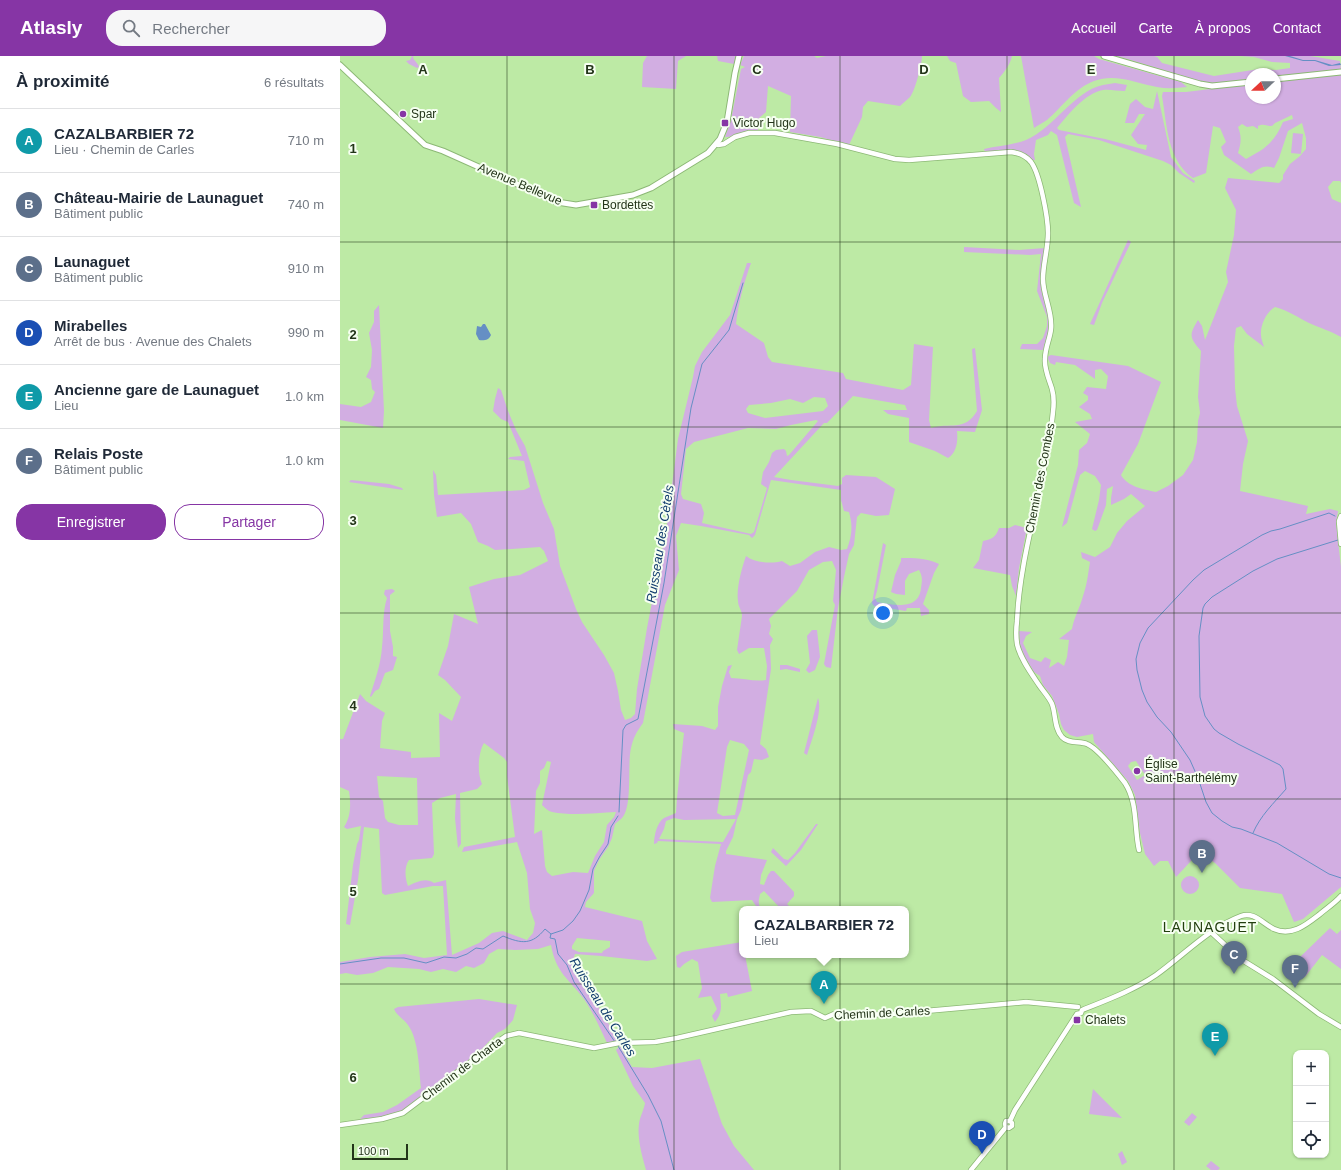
<!DOCTYPE html>
<html lang="fr">
<head>
<meta charset="utf-8">
<style>
	:root { --surface:#fff; --page:#f6f6f7; --text:#1f2937; --muted:#747a83; --line:#e0e1e3; --accent:#8635a5 }
	body { margin:0; font-family:Arial,sans-serif; background:var(--page); color:var(--text) }
	.controls { position:absolute; right:12px; bottom:12px; display:grid; overflow:hidden; border-radius:8px; box-shadow:0 1px 3px #0004 }
	.controls button { width:36px; height:36px; display:grid; place-items:center; padding:0; border:0; border-bottom:1px solid var(--line); background:var(--surface); color:var(--text); font:20px sans-serif }
	.compass { position:absolute; left:905px; top:12px; width:36px; height:36px; border-radius:50%; background:var(--surface); box-shadow:0 1px 3px #0004; rotate:248deg }
	.scale { position:absolute; left:12px; bottom:10px; width:56px; box-sizing:border-box; padding-left:4px; border:2px solid #233519; border-top:0; font-size:11px; line-height:14px; white-space:nowrap; color:#233519; -webkit-text-stroke:3px #f6fff1; paint-order:stroke }
	.you { position:absolute; left:543px; top:557px; width:14px; height:14px; margin:-10px; border:3px solid #fff; border-radius:50%; background:#1a73e8; box-shadow:0 0 0 6px #1a73e833 }
	.badge { display:grid; place-items:center; width:26px; height:26px; border-radius:50%; background:var(--accent); color:#fff; font-size:13px; font-weight:700 }
	.pin { position:absolute; translate:-50% -33px; filter:drop-shadow(0 1px 2px #0008) }
	.pin::after { content:''; position:absolute; top:21px; width:14px; height:12px; background:inherit; clip-path:polygon(0 0,100% 0,50% 100%) }
	.popup { position:absolute; left:399px; top:850px; width:170px; height:52px; box-sizing:border-box; display:grid; place-content:center; border-radius:8px; background:var(--surface); filter:drop-shadow(0 1px 3px #0005); font-size:13px; white-space:nowrap; color:var(--muted) }
	.popup b { font-size:15px; color:var(--text) }
	.popup::after { content:''; position:absolute; left:50%; top:100%; margin-left:-8px; border:8px solid transparent; border-top-color:var(--surface) }
	.list { margin:0; padding:0; list-style:none }
	h2 { display:flex; justify-content:space-between; align-items:center; height:52px; margin:0; padding:0 16px; font-size:17px }
	h2 small { font-size:13px; font-weight:400; color:var(--muted) }
	.list li { display:grid; grid-template-columns:26px 1fr auto; gap:12px; align-items:center; box-sizing:border-box; height:64px; padding:0 16px; border-top:1px solid var(--line) }
	.list b { display:block; font-size:15px; white-space:nowrap }
	.list p { margin:0; font-size:13px; white-space:nowrap; color:var(--muted) }
	.list em { font-size:13px; font-style:normal; color:var(--muted) }
	.actions { display:flex; gap:8px; padding:12px 16px }
	.actions a { flex:1; padding:9px 0; border:1px solid var(--accent); border-radius:16px; text-align:center; font-size:14px; color:var(--accent) }
	.actions .main { background:var(--accent); color:#fff }
	.icon { flex:none; width:22px; height:22px; fill:none; stroke:currentColor; stroke-width:2; stroke-linecap:round; stroke-linejoin:round }
	.map { position:relative; flex:none; width:1001px; height:1114px; overflow:hidden }
	header { display:flex; align-items:center; gap:24px; box-sizing:border-box; height:56px; padding:0 20px; background:var(--accent); color:#fff }
	header strong { font-size:19px }
	nav { display:flex; gap:22px; margin-inline-start:auto; font-size:14px }
	.search { width:280px; height:36px; background:var(--page); display:flex; align-items:center; gap:10px; box-sizing:border-box; padding:0 14px; border-radius:16px; color:var(--muted); font-size:15px }
	main { display:flex }
	aside { flex:1; background:var(--surface) }
	.map>svg:first-child { display:block }
	.green { fill:#d2aee2; fill-rule:evenodd }
	.water { fill:#658fc4 }
	.lines { fill:none; stroke-linecap:round; stroke-linejoin:round }
	.stream { stroke:#658fc4; stroke-width:1 }
	.tertiary-casing { stroke:#8cb875; stroke-width:6 }
	.secondary-casing { stroke:#8cb875; stroke-width:7 }
	.tertiary { stroke:#fff; stroke-width:4.5 }
	.secondary { stroke:#fff; stroke-width:5 }
	.grid { fill:none; stroke:#233519; stroke-width:1; stroke-opacity:0.55 }
	.poi-dot { fill:#8635a5; stroke:#f6fff1; stroke-width:1.5 }
	.labels { text-anchor:middle; dominant-baseline:central; stroke-width:4; stroke-linejoin:round; paint-order:stroke }
	.poi-label { font-size:12px; fill:#233519; stroke:#f6fff1; text-anchor:start }
	.street-label { font-size:12px; fill:#233519; stroke:#f6fff1 }
	.water-label { font-size:13px; font-style:italic; fill:#113c6e; stroke:#f6fff1 }
	.quarter-label { font-size:14px; letter-spacing:1px; fill:#223f0e; stroke:#f6fff1 }
	.grid-label { font-size:13px; text-anchor:middle; font-weight:bold; fill:#233519; stroke:#f6fff1; stroke-width:4; stroke-linejoin:round; paint-order:stroke }
</style>
</head>
<body>
<header>
<strong>Atlasly</strong>
<div class="search"><svg class="icon" aria-label="search" viewBox="0 0 24 24"><circle cx="10" cy="10" r="6"/><path d="M15 15l6 6"/></svg>Rechercher</div>
<nav><a>Accueil</a><a>Carte</a><a>À propos</a><a>Contact</a></nav>
</header>
<main>
<aside>
<h2>À proximité<small>6 résultats</small></h2>
<ul class="list">
<li><span class="badge" style="background:#0f9aa8">A</span><div><b>CAZALBARBIER 72</b><p>Lieu · Chemin de Carles</p></div><em>710 m</em></li>
<li><span class="badge" style="background:#5c6f8a">B</span><div><b>Château-Mairie de Launaguet</b><p>Bâtiment public</p></div><em>740 m</em></li>
<li><span class="badge" style="background:#5c6f8a">C</span><div><b>Launaguet</b><p>Bâtiment public</p></div><em>910 m</em></li>
<li><span class="badge" style="background:#1a4fb4">D</span><div><b>Mirabelles</b><p>Arrêt de bus · Avenue des Chalets</p></div><em>990 m</em></li>
<li><span class="badge" style="background:#0f9aa8">E</span><div><b>Ancienne gare de Launaguet</b><p>Lieu</p></div><em>1.0 km</em></li>
<li><span class="badge" style="background:#5c6f8a">F</span><div><b>Relais Poste</b><p>Bâtiment public</p></div><em>1.0 km</em></li>
</ul>
<div class="actions"><a class="main">Enregistrer</a><a>Partager</a></div>
</aside>
<div class="map">
<svg width="1001" height="1114" viewBox="0 0 1001 1114">
	<rect width="100%" height="100%" fill="#bdeaa5"/>
	<path class="green" d="M72 0H73C73 5 78 6 79 11L77 12 69 8 66 5 70 4Z
		M307 0H346L338 5 336 33 302 31 303 7Z
		M377 0H396L394 8 378 5Z
		M404 0H474L477 2 486 0H582C582 8 575 35 570 41 567 44 563 47 560 50L528 45 523 51 522 61 509 89 480 81 450 76 451 40 428 30 426 56 419 62 418 74C410 75 391 82 385 81L391 64 401 13 405 11 400 9Z
		M607 0H672C670 9 665 15 659 22L661 56 656 52 649 45 631 46 623 40 616 7 610 5Z
		M681 0H754L759 3 841 26 847 31C837 32 827 33 817 31 796 27 775 17 754 25 735 32 722 51 707 64 703 67 698 69 694 72Z
		M777 0H814L817 1 822 7 874 20 919 13 936 14 950 12V7L932 6 914 1 901 0H970L1000 5 1001 13 935 21V18H911V23L875 28 866 27Z
		M1001 18V127L1000 125H993L988 131 992 143 1001 147V281C991 275 980 272 969 267 957 261 949 255 935 251 927 255 920 269 921 279 921 283 923 287 924 291L907 278 901 270 896 272 894 290 895 332 897 350 908 385 903 408 900 435 968 450 966 458 990 453 998 455 996 467 1001 511V831L963 863 954 866 942 838 900 832 875 807 856 794 851 805 836 821 828 805H820L814 810 805 798 800 777 795 739 788 725 754 686 753 678 737 681 730 679 724 674 721 668 719 658 712 640 703 629 700 620 694 616 685 601 680 589 679 575 692 576 686 580 683 587 690 602 701 606 705 601 711 604 709 612 718 606 724 610 727 601 729 584 719 583 732 573C734 561 740 552 743 540 747 529 748 518 750 506L742 502 741 496 755 501 770 491 777 477 787 465 805 450 791 438 784 443 771 449V442L773 430 767 433 766 449 757 474 755 475 752 473 759 444 761 429 755 420 745 415 740 419 727 467 722 471 738 409 739 394 747 387 750 378 735 366 752 363 750 358 739 351 748 344V340L743 337 747 331 766 333 768 320 761 313 755 314V323L735 309 716 306 715 309 710 307 707 301 711 299 788 310 821 326 798 388 781 419C788 431 803 433 816 436L828 430 843 419 853 404 857 386 858 365 860 357 858 341 861 295C849 281 849 279 858 264L862 270 865 284 888 226 886 216 894 179 896 154 885 132 888 122 939 127 943 123V119L950 108 960 100 966 93V82L962 67 948 75 939 102 934 112C924 108 920 112 911 118L884 99 881 91 886 86 880 72 873 70 866 117 853 122C827 104 827 69 822 40L823 36H846L911 28V42H935V25ZM952 59 953 63 943 66C938 78 931 88 920 95 915 98 911 100 906 103L898 97C901 87 902 81 898 71L902 68 907 71 913 70 918 73V70C923 67 927 70 932 70L935 67ZM796 705 805 719 797 724 788 710 791 706Z
		M775 27 787 29 785 35C778 35 769 33 763 34 745 37 728 59 717 72L719 74 765 83 806 94 807 89 798 88 791 79 805 58H799L794 67H785L790 48 796 43 805 51 813 53 817 35 831 101 843 117 855 125 854 127 839 117 831 109 823 105 759 84 728 78 725 81 741 151 734 147 717 79 711 75 708 79 696 84 694 98 695 104H692C678 92 662 94 645 96L644 93C657 90 673 89 686 84 714 72 734 35 763 29 767 28 771 28 775 27Z
		M953 77 963 78 961 98 951 97Z
		M788 184 791 186 762 247 754 269 750 268Z
		M624 191 679 194 705 192 701 219V233L708 259 709 273 703 294 680 293 682 288H697L703 282 707 270V261L697 235 701 198 690 199 624 196Z
		M407 207H411C404 226 398 249 396 268L424 287 428 301 432 306 503 317 506 323 563 334 571 329 574 288 593 291 589 364 591 372C610 366 625 376 637 355L632 293 635 292 642 354 635 376 617 375C618 385 617 396 608 402L595 395 569 386V362L548 358 543 354H567L565 349 513 340 487 367H484L434 421 451 424 498 430 502 428V422L506 419 536 421 555 433 549 459 536 460 521 457 517 461 514 489 509 498 504 521 498 552 491 612 486 611 484 608 495 549 493 545 496 514 492 505 483 506 469 514 457 535 429 563 431 570 429 578 433 583 430 589 431 613 420 688 426 693 429 701 422 704 414 703 411 716 408 719 401 754 397 763 393 781 386 795V798L427 804 421 819 420 828 424 829 428 819 431 815H434L454 836V840L447 848 452 853H441L424 835 420 838C419 843 417 849 422 853H418L412 844 372 846 370 842 375 810 381 788 318 785 317 787 314 788C314 780 317 766 324 762 328 760 332 759 336 757L337 742 344 677 334 673 333 668 362 670 375 674 378 670V651L382 630 388 610 392 609 389 616 391 622C403 622 415 626 426 624L427 610 424 592H409L399 598 397 594 402 560C402 554 398 551 398 545 396 533 402 511 406 500 415 507 432 508 442 505L450 510 460 507 475 496 489 491 501 494 507 493C512 479 513 470 509 456L504 455 501 444V434L431 424 415 479 412 482 409 479 361 470 341 467 336 480 339 514 325 549 303 667C297 675 293 682 291 692 287 708 293 750 282 762 280 764 277 766 275 768L272 782 268 791 259 804 254 815V837L246 846 245 851 302 865 307 885 317 903 307 905 261 900 235 898 232 907 279 985 267 987C260 972 253 956 244 943 228 922 216 917 211 889L198 893 175 894 158 893 149 898 144 907 134 912 126 910 116 916 103 913 91 916 79 913 48 911 33 917 17 919 6 917 0 918V906L30 901 65 898 84 902 107 899 103 830H93L45 839 42 837 39 773 24 771 18 824 10 869 6 868 13 809 17 788 19 784 21 770 7 773 4 771C11 761 11 747 9 735L0 731V683H3L20 638 26 645 45 657 42 665 40 692 71 696V702L100 701 99 657 112 665 121 641 105 624 98 619 108 590 114 558 138 568 129 531 154 523 180 519 208 505 204 495 200 491 155 494 148 490 138 486 131 468 121 457 97 461 94 439 93 414 96 419 98 439 184 434 190 431 184 405 168 403 170 401 182 400 168 366 161 363 153 355 155 343 158 332 161 334 168 355 176 374 185 390 203 447 214 473 220 510 236 553 242 566 264 599 274 617 278 635 281 654 285 664 291 662 295 658 297 633 307 572 327 468 338 383 353 321 355 310 362 296 390 259ZM474 341 485 342 488 350 483 355 425 362 408 357 406 353 409 349 431 347 450 343 463 347ZM476 364 478 365 449 399 447 400 446 395 444 393 436 394 432 397 429 406 423 416 421 428 427 432 414 476 411 478 362 467 364 457 361 448 343 443 341 438 346 393 354 386 408 372 436 373 451 369ZM390 684 404 688 409 694 395 759 383 760 377 757 387 691ZM144 687 164 702 167 706V720L175 781 124 791 122 796 177 786 187 817 190 853 195 867 193 877 187 884 163 875 152 877 139 887 112 899 106 824 94 827C86 821 76 826 68 830 65 822 64 811 69 804L92 802 94 798 92 747 100 742 116 738 115 762 118 792 121 788 120 737 137 733 142 728C137 717 138 697 144 687ZM207 705 211 706 202 749C205 752 208 755 212 756 232 760 256 757 276 756L274 761 267 769 264 786 255 800 248 817 233 816 212 820 207 816 205 810 202 774 194 778 196 735 200 727V715L204 712ZM37 720 77 722 78 769H59L48 766 45 762 43 745 39 741ZM334 762 344 764 396 763 383 786 319 783 324 773 326 765ZM237 882 270 885V891L263 895 262 897 239 896 232 893V890Z
		M39 249 44 355 43 372 0 364V348L21 351 31 346 35 336 32 333 31 324 26 321 31 311 32 294 29 277 34 266V255Z
		M11 424 49 428 62 432 63 434 9 426Z
		M675 469 687 472 679 512 676 540 672 530 670 519 633 512 639 504 643 485C652 483 656 481 659 472H669Z
		M543 487 546 489 537 535 535 542 537 546C553 549 579 555 581 532 582 525 583 521 579 514L569 518 565 525V539L556 538 551 536 555 519 561 505V502C574 502 587 502 599 508L594 517 583 548 589 554V558L581 560 580 552H567L566 555 534 550 532 547Z
		M52 533 55 535 50 539V575L53 591V600L57 601 53 614 45 617 39 633 35 635 31 641 30 640C35 624 41 608 42 591 44 575 42 557 47 542L44 538 45 534Z
		M472 574H477L480 601 475 614 469 617 466 614 470 607 467 580Z
		M440 609H447L460 613V616L446 613 440 614Z
		M478 642C483 655 471 686 467 699L464 697Z
		M476 768H478L461 794 446 810 431 796 433 792 444 803 448 804 455 797Z
		M841 829a9 9 0 1 1 18 0a9 9 0 1 1-18 0Z
		M990 872 997 878 1001 874V913L982 899 965 921 952 912 960 901Z
		M402 886V899H405L412 935 388 941 387 937 380 938C381 951 383 955 375 966L372 960 377 953 371 940 358 942 362 932 358 906 352 903 344 908 340 912 337 911 336 900 342 896Z
		M139 943 177 949 173 964 165 973 157 977 140 995 63 1055 51 1060 20 1063 24 1059 43 1056 57 1049 81 1032C79 1014 79 984 68 969 64 963 57 960 54 953L58 951Z
		M280 990 292 1011 312 1012 360 1003 382 1068 394 1090 414 1114H306C302 1100 297 1082 299 1068 300 1060 304 1054 305 1047L293 1030 276 994Z
		M753 1033 782 1062 749 1058Z
		M852 1057 857 1061 849 1070 844 1066Z
		M782 1095 787 1106 782 1109 778 1098Z
		M871 1105 880 1112 878 1114H871L866 1110Z"/>
	<path class="water" d="M945 0H950L963 4H975L992 9 1000 7 1001 9 989 10 975 5H963Z
		M143 268H145L151 279C149 284 144 285 139 284L136 278 137 270 141 271Z"/>
	<g class="lines">
		<path class="stream" d="M995 460 989 457 940 473 931 475 922 479 864 514 853 524 808 572 800 587 796 603 797 614 802 634 807 646 817 661 831 676 850 704 858 722 866 746 872 757 882 765 892 771 901 773 937 787 989 818 1001 822
			M279 756 283 674 286 669 298 663 324 527 351 352 362 308 389 274 403 227
			M913 777C920 760 934 747 946 733L943 713 940 709 898 688 879 677 874 673 865 660 860 641 859 580 863 552 865 548 872 541 913 515 937 503 998 484
			M211 878 223 874 233 865 240 855 249 834 253 813 260 800 268 788 271 771 278 760
			M0 908 41 902H64L86 907 104 901 116 902 127 898 136 892 143 893 163 880C182 888 192 889 205 873L211 878 210 882 215 883 218 898 227 909 234 926 275 986
			M278 990 308 1039 321 1065 334 1114"/>
		<defs>
			<path id="tertiary" d="M377 88 378 89 384 88 395 81 409 77H435L497 88 555 103 569 104 671 96C679 97 686 100 691 106 700 118 708 162 708 177 708 193 703 208 703 223 703 240 713 256 711 273 710 283 705 292 705 303 704 313 709 323 712 333 714 340 714 348 713 356 706 427 680 494 677 565 676 573 676 581 677 588 680 602 691 617 699 629 703 635 709 641 712 648 716 659 714 672 722 681 728 688 740 685 747 688 757 692 778 718 785 727 798 747 794 772 799 794
				M1001 460 999 465 1001 488
				M871 876 899 902 933 923 979 958 1001 971
				M0 1069 42 1063 63 1057 156 987 166 980 179 977 254 992 279 987 315 986 337 982 451 956 471 955 485 962 494 958 519 959 552 958 686 946 738 951
				M666 1071 669 1072 672 1070V1067L670 1065 675 1054 737 958 741 957 742 954C767 944 794 934 816 919 844 899 869 872 901 860 914 855 923 868 934 873 952 881 967 868 980 858 987 852 995 847 1001 840
				M631 1114 666 1071 665 1068 666 1065H670"/>
			<path id="secondary" d="M764 0 860 28 872 30 911 26
				M0 9 85 89 103 95 217 146 236 149 293 139 311 132 368 97 380 83 387 66 395 17 399 0
				M935 23 1001 16"/>
		</defs>
		<use href="#tertiary" class="tertiary-casing"/>
		<use href="#secondary" class="secondary-casing"/>
		<use href="#tertiary" class="tertiary"/>
		<use href="#secondary" class="secondary"/>
	</g>
	<path class="grid" d="M167 0V1114M334 0V1114M500 0V1114M667 0V1114M834 0V1114M0 186H1001M0 371H1001M0 557H1001M0 743H1001M0 928H1001"/>
	<g class="poi-dot">
		<circle cx="63" cy="58" r="4"/>
		<rect x="381" y="63" width="8" height="8" rx="2"/>
		<rect x="250" y="145" width="8" height="8" rx="2"/>
		<circle cx="797" cy="715" r="4"/>
		<rect x="733" y="960" width="8" height="8" rx="2"/>
	</g>
	<g class="labels">
		<g class="poi-label">
			<text x="71" y="58">Spar</text>
			<text x="393" y="67">Victor Hugo</text>
			<text x="262" y="149">Bordettes</text>
			<text x="805" y="708">Église<tspan x="805" dy="14">Saint-Barthélémy</tspan></text>
			<text x="745" y="964">Chalets</text>
		</g>
		<g class="street-label">
			<text transform="translate(180 128) rotate(23)">Avenue Bellevue</text>
			<text transform="translate(700 422) rotate(-79)">Chemin des Combes</text>
			<text transform="translate(542 957) rotate(-3)">Chemin de Carles</text>
			<text transform="translate(122 1013) rotate(-37)">Chemin de Charta</text>
		</g>
		<g class="water-label">
			<text transform="translate(320 488) rotate(-81)">Ruisseau des Cètels</text>
			<text transform="translate(263 951) rotate(58)">Ruisseau de Carles</text>
		</g>
		<g class="quarter-label">
			<text x="870" y="871">LAUNAGUET</text>
		</g>
	</g>
	<g class="grid-label">
		<text x="83" y="18">A</text>
		<text x="250" y="18">B</text>
		<text x="417" y="18">C</text>
		<text x="584" y="18">D</text>
		<text x="751" y="18">E</text>
		<text x="13" y="97">1</text>
		<text x="13" y="283">2</text>
		<text x="13" y="469">3</text>
		<text x="13" y="654">4</text>
		<text x="13" y="840">5</text>
		<text x="13" y="1026">6</text>
	</g>
</svg>
<div class="controls">
<button>+</button>
<button>−</button>
<button><svg class="icon" aria-label="locate" viewBox="0 0 24 24"><circle cx="12" cy="12" r="6"/><path d="M12 2v4M12 18v4M2 12h4M18 12h4"/></svg></button>
</div>
<svg class="compass" viewBox="-18 -18 36 36"><path d="M0-13l5 13h-10z" fill="#e53935"/><path d="M0 13l5-13h-10z" fill="#747a83"/></svg>
<div class="scale">100 m</div>
<div class="you"></div>
<div class="pin badge" style="left:484px;top:948px;background:#0f9aa8">A</div>
<div class="popup"><b>CAZALBARBIER 72</b>Lieu</div>
<div class="pin badge" style="left:862px;top:817px;background:#5c6f8a">B</div>
<div class="pin badge" style="left:894px;top:918px;background:#5c6f8a">C</div>
<div class="pin badge" style="left:642px;top:1098px;background:#1a4fb4">D</div>
<div class="pin badge" style="left:875px;top:1000px;background:#0f9aa8">E</div>
<div class="pin badge" style="left:955px;top:932px;background:#5c6f8a">F</div>
</div>
</main>
</body>
</html>
